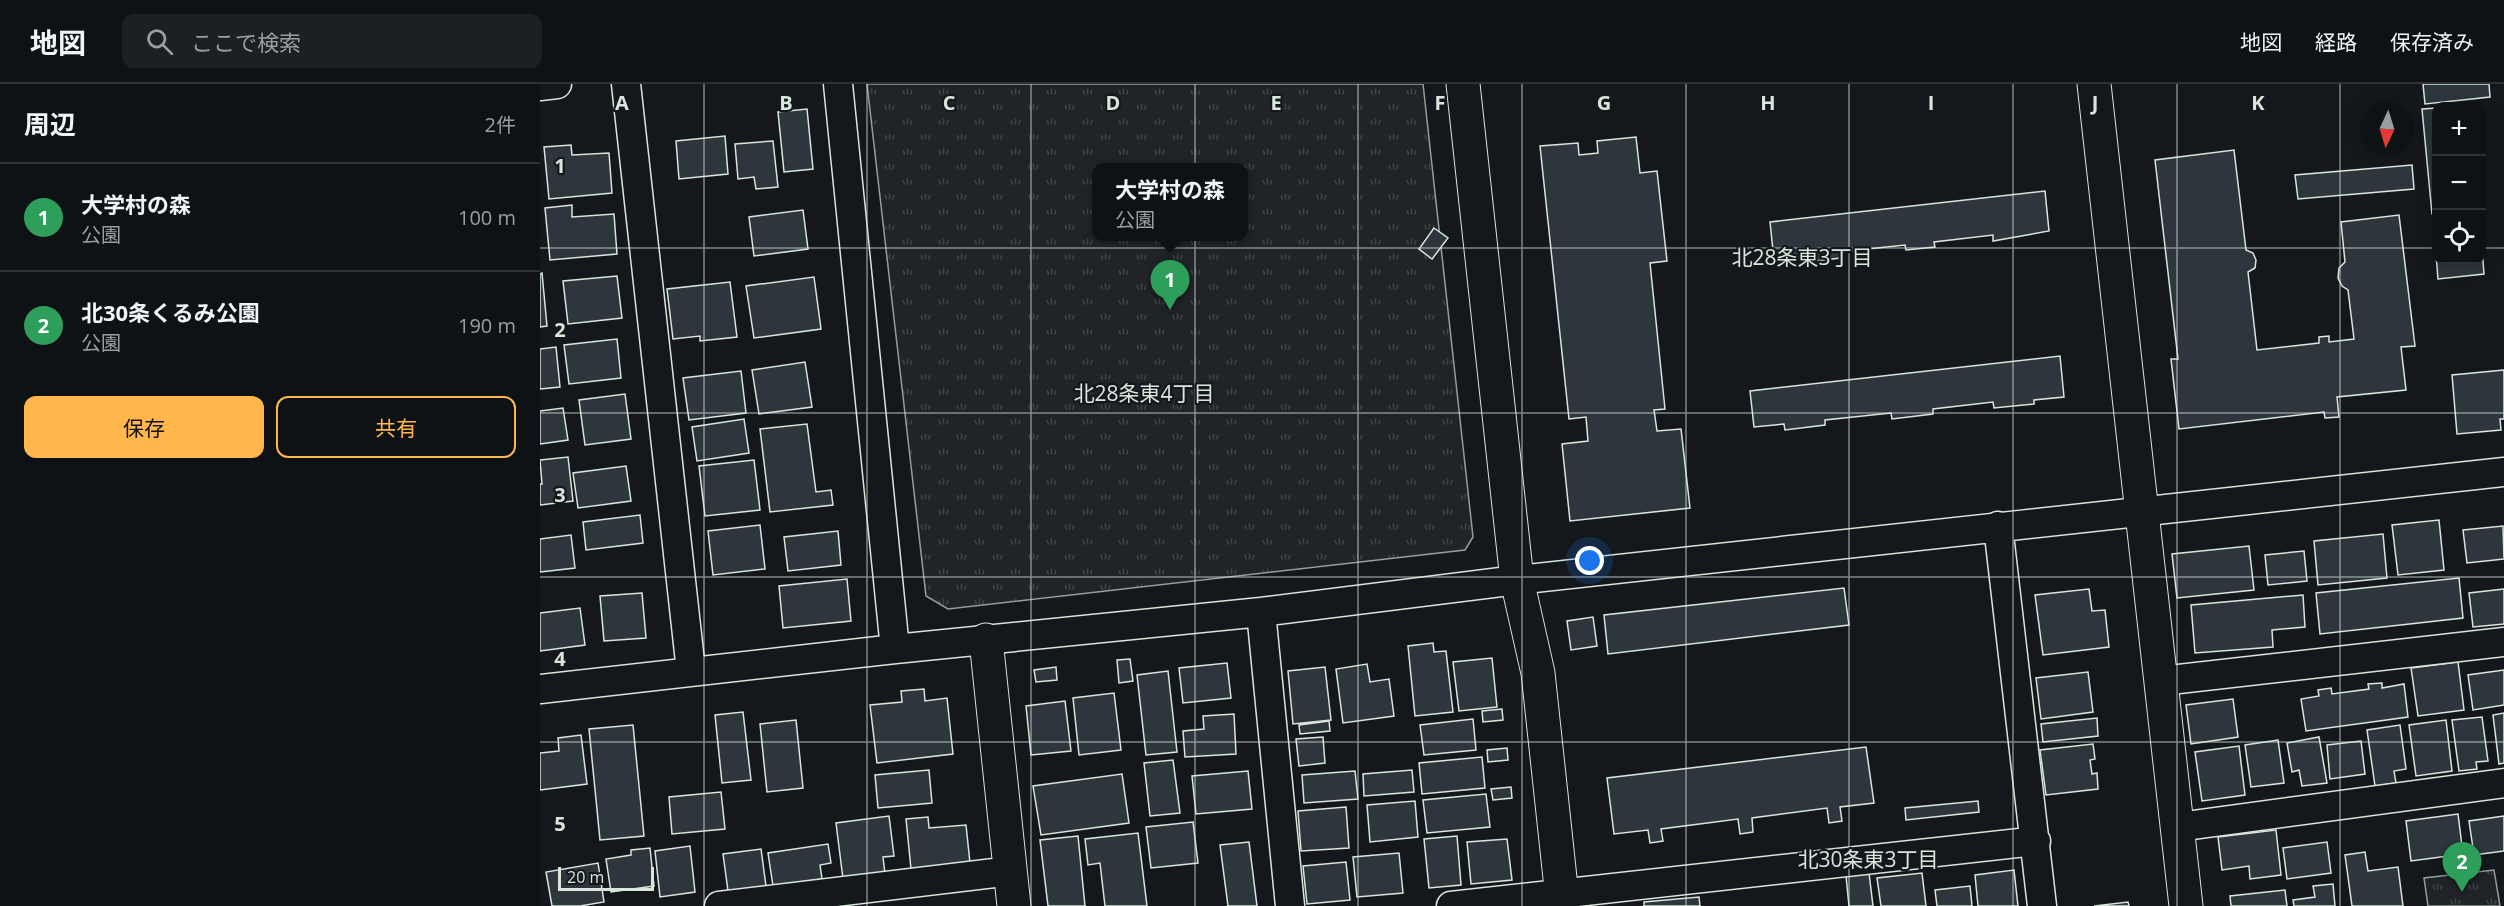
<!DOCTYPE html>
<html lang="ja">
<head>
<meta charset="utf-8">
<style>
	:root { --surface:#0f1215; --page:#1d2022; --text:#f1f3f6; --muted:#9b9ea0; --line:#2f3234; --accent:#ffb74d }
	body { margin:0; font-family:"Open Sans","Noto Sans JP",sans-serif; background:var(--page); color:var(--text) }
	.controls { position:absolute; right:18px; top:18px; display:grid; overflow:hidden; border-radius:12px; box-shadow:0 3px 15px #0003 }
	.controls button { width:54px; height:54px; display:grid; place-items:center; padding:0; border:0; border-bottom:2px solid var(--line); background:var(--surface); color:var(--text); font:30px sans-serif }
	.compass { position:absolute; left:1820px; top:18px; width:54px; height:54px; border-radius:50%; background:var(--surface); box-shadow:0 3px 15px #0003; rotate:184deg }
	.scale { position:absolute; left:18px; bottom:15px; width:96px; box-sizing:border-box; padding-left:6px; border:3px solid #d8e6dc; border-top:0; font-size:16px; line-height:21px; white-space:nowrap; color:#d8e6dc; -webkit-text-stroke:4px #14181c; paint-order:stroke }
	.you { position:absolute; left:1050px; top:477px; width:21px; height:21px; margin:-15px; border:4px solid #fff; border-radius:50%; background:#1a73e8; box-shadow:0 0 0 9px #1a73e833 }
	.badge { display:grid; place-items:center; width:39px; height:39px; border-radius:50%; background:var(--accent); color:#fff; font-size:20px; font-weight:700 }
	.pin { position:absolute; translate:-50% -50px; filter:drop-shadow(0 2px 3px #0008) }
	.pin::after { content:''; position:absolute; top:32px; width:21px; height:18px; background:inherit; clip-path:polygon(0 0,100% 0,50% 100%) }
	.popup { position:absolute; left:552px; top:79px; width:156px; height:78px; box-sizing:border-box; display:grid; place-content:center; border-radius:12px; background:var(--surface); filter:drop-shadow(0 2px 4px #0005); font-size:20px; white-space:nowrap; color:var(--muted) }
	.popup b { font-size:22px; color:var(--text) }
	.popup::after { content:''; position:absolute; left:50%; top:100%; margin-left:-12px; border:12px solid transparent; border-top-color:var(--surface) }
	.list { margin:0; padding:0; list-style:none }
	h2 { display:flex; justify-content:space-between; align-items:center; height:78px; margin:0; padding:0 24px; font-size:26px }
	h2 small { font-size:20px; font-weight:400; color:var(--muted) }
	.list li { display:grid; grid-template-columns:39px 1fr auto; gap:18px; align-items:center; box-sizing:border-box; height:108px; padding:0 24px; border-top:2px solid var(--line) }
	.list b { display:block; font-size:22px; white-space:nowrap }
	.list p { margin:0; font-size:20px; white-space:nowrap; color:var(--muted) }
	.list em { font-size:20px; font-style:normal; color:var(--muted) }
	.actions { display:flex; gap:12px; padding:18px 24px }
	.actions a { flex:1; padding:14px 0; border:2px solid var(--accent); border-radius:12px; text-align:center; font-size:21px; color:var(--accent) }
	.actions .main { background:var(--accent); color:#111 }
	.icon { flex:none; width:33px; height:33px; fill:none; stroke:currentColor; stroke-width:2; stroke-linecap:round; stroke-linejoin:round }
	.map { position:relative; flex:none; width:1964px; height:822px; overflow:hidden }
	header { display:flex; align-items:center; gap:36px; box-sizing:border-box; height:84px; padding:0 30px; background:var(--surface); border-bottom:2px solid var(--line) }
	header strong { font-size:28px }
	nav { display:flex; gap:33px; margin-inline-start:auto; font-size:21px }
	.search { width:420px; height:54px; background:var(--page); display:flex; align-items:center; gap:15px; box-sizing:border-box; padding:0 21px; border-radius:12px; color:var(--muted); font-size:22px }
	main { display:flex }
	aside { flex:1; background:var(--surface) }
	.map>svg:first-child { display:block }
	.park { fill:url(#park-tufts); stroke:#939e99; stroke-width:1.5; fill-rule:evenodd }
	.building { fill:#2c363c; stroke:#d8e6dc; stroke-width:1.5 }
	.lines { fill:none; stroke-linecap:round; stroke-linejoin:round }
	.minor-casing { stroke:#d8e6dc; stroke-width:31 }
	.tertiary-casing { stroke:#d8e6dc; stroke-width:35 }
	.minor { stroke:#14181c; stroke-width:28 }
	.tertiary { stroke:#14181c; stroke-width:33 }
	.grid { fill:none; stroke:#d8e6dc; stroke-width:1.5; stroke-opacity:0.55 }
	.labels { text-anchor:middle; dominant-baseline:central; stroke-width:4.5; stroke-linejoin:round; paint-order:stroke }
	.neighbourhood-label { font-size:21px; fill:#d8e6dc; stroke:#14181c }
	.grid-label { font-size:20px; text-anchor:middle; font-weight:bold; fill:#d8e6dc; stroke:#14181c; stroke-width:4.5; stroke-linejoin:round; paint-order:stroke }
</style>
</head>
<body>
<header>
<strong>地図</strong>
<div class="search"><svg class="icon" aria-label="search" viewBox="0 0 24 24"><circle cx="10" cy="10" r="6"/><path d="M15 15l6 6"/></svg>ここで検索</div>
<nav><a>地図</a><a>経路</a><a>保存済み</a></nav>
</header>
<main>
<aside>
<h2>周辺<small>2件</small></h2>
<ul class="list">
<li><span class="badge" style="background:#2e9e5b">1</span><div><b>大学村の森</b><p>公園</p></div><em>100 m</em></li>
<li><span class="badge" style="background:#2e9e5b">2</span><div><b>北30条くるみ公園</b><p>公園</p></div><em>190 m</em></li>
</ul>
<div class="actions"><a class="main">保存</a><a>共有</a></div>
</aside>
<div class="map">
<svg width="1964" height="822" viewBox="0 0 1964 822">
	<defs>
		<pattern id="park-tufts" width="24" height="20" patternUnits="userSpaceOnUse" patternTransform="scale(1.5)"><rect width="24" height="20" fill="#202428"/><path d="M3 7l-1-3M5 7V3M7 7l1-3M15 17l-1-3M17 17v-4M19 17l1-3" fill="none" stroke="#404447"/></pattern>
	</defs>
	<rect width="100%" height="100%" fill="#14181c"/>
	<path class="park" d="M327 0H883L933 453 925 466 408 525 386 512ZM556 83H704V152H556Z
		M1954 786 1960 822H1888L1884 794Z"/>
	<path class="building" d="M1883 0H1949L1950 13 1885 20Z
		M1896 24V130H1892L1882 25Z
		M267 25 273 85 244 88 238 28Z
		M185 52 188 90 139 95 136 57Z
		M1096 53 1100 89 1117 87 1127 177 1110 179 1125 325 1114 326 1117 347 1141 345 1150 424 1030 437 1022 360 1048 357 1046 333 1029 335 1000 62 1038 59 1039 71 1058 69 1057 57Z
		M233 57 238 103 216 105 214 93 198 95 195 60Z
		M31 61 32 71 69 69 72 109 9 115 4 63Z
		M1694 66 1706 166 1713 169 1716 176 1715 184 1708 188 1717 266 1779 259V253L1789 252V258L1814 255 1808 206 1802 202 1798 194 1799 184 1805 178 1801 138 1859 131 1875 262 1861 263 1866 306 1797 313 1799 333 1785 334 1784 328 1639 345 1631 275H1638L1615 76Z
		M1872 81 1874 105 1758 115 1755 91Z
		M1505 107 1509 147 1453 157V151L1394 158 1395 163 1366 166 1365 161 1300 168 1301 174 1274 177 1273 171 1234 176 1230 138Z
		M32 121V133L74 130 77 170 10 176 5 124Z
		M263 126 268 165 214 172 209 133Z
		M894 144 908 154 892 175 879 165Z
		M1896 156V176H1942V164L1944 190 1898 195 1895 157Z
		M2 189 7 242 0 243V190Z
		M77 192 82 234 28 240 23 197Z
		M274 193 281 245 214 254 206 202Z
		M190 198 197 253 160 257V252L133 255 127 205Z
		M77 255 81 294 29 300 24 261Z
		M16 263 20 303 0 305V265Z
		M1520 272 1524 313 1494 316V320L1454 324 1453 318 1393 325V330L1352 335 1351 329 1285 336V341L1245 346 1244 340 1214 343 1210 307Z
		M265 278 272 323 219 330 212 286Z
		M1964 286V335H1960L1961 346 1917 350 1912 291Z
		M201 287 206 329 149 336 143 294Z
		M85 310 91 355 45 361 39 316Z
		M23 324 28 356 0 360V327Z
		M204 335 209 369 157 377 152 343Z
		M267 340 276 408 291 406 293 421 230 428 220 345Z
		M28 373 33 417 0 421V400H2L0 376Z
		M214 376 220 426 165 432 159 382Z
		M86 382 91 417 38 424 33 389Z
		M100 431 103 459 46 466 43 438Z
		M1899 436 1904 486 1858 491 1852 441Z
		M220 441 225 485 173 491 168 447Z
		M1963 442 1964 475 1927 479 1923 446Z
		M298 447 301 481 248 487 244 453Z
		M1843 450 1847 494 1778 501 1774 457Z
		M31 451 35 484 0 488V455Z
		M1709 462 1714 506 1637 514 1632 470Z
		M1764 467 1767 497 1728 501 1725 471Z
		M1919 494 1923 534 1780 550 1776 509Z
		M307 495 311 537 243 544 239 502Z
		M1304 504 1309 541 1068 570 1064 531Z
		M1549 505 1552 527 1565 526 1569 563 1503 571 1495 511Z
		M1964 505V540L1933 543 1929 509Z
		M102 509 106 554 64 557 60 512Z
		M1763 511 1765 543 1732 546 1733 563 1655 569 1651 521Z
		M40 524 45 561 0 567V529Z
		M1053 533 1057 562 1031 566 1027 537Z
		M893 559 894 568 906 567 913 628 875 632 868 562Z
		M952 574 957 623 919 627 913 578Z
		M590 575 593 597 579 599 577 576Z
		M1918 578 1924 626 1878 632 1871 584Z
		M687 579 691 614 643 619 639 584Z
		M827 580 830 598 849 595 854 632 803 639 796 585Z
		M516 583 517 596 496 598 494 586Z
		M785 583 791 636 753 640 748 587Z
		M1964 586V621L1933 626 1928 591Z
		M628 587 637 668 606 671 597 591Z
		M1548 588 1553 628 1501 635 1496 594Z
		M1842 599V604L1864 600 1868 633 1766 647 1761 615 1779 612 1778 606 1791 604 1792 610 1829 605 1828 600Z
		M384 605 385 617 407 614 413 670 337 679 330 621 362 618 361 607Z
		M574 609 581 666 539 671 533 614Z
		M1693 615 1698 653 1651 660 1646 621Z
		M525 617 531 667 491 671 486 622Z
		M962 625 963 636 943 638 942 627Z
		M203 628 211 696 182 699 175 631Z
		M1964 629V679L1959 680 1953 631Z
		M694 630 696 670 645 673 643 647 664 645 663 632Z
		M1942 633 1948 677 1936 678 1937 685 1919 687 1912 636Z
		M1557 634 1558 652 1503 658 1501 640Z
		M933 635 936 666 884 671 880 641Z
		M256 636 263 704 227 708 220 640Z
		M1906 636 1912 687 1876 692 1869 641Z
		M789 637 790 647 760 650 759 641Z
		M93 641 104 752 60 756 49 645Z
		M1860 641 1866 685 1854 687 1856 699 1835 702 1827 646Z
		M41 651 47 700 0 706V669L19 667 18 654Z
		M783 653 785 679 759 682 756 655Z
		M1779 653 1787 699 1762 702 1759 686 1752 688 1747 659Z
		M1738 656 1744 699 1711 703 1705 661Z
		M1821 657 1825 690 1790 695 1787 661Z
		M1553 660 1555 675 1550 676 1552 690 1557 689 1558 705 1506 711 1500 666Z
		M1699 662 1705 711 1662 717 1655 668Z
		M1326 663 1334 719 1300 723 1302 737 1289 739 1287 724 1212 734 1213 748 1200 750 1198 735 1121 745 1123 757 1110 759 1108 746 1074 750 1067 694Z
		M967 664 968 676 948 678 947 666Z
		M942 673 945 704 882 710 879 679Z
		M633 676 640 729 610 732 604 679Z
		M389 686 392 719 338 724 335 691Z
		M872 686 874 708 824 712 823 690Z
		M708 687 712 725 656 730 652 692Z
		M815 687 818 715 764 719 762 691Z
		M582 690 589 739 501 751 493 702Z
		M971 703 972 714 953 716 951 705Z
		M181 708 185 745 132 750 129 713Z
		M946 710 950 743 887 749 883 716Z
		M875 717 878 753 830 758 827 721Z
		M1438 717 1439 728 1366 736 1365 724Z
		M806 723 809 764 761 767 758 727Z
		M1918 730 1923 770 1871 777 1866 737Z
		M349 732 354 772 343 773 345 790 303 795 296 739Z
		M1964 732V767L1934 771 1929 737Z
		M388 733 389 744 426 741 430 779 371 785 366 735Z
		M653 738 658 779 611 784 606 743Z
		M1736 746 1741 791 1710 795 1709 782 1682 786 1678 753Z
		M598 749 607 822H565L560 779 548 781 545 755Z
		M538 752 545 822H508L500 756Z
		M917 752 921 801 889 804 884 755Z
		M967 755 972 796 931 800 927 758Z
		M709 758 717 822H688L680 761Z
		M1787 758 1791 789 1747 795 1743 764Z
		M288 760 291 779 280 781 282 795 233 802 228 769Z
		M150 762 155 808 120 813 115 767Z
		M110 764 114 802 71 808 66 775 91 771V766Z
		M221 765 226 802 188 807 183 770Z
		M1825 768 1828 787 1858 783 1863 822H1812L1805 771Z
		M859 769 863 809 817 813 813 773Z
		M806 778 810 816 767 820 763 782Z
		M58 779 64 818 40 822H12L6 788Z
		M1474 786 1478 822H1438L1435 791Z
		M1329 789 1333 822H1309L1306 792Z
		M1382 789 1386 822H1341L1337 794Z
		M1793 800 1795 822H1754L1753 816 1775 813 1773 802Z
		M1430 802 1432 822H1397L1395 806Z
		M1745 806 1747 822H1691L1690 812Z
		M1159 813 1160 822H1104V818Z
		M1588 818 1589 822H1554Z"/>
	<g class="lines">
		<defs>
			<path id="minor" d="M86 0 151 587
				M298 0 355 565
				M0 2 17 0
				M1458 442 1502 822
				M721 528 750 822
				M1621 597 1964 558
				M0 605 355 565 721 528 977 496 1964 388
				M1638 743 1964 699
				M179 822 471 787
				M911 822 1496 757"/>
			<path id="tertiary" d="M923 0 977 496 998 589 1023 822
				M1554 0 1646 822
				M446 556 474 822"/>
		</defs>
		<use href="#minor" class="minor-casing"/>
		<use href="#tertiary" class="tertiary-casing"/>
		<use href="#minor" class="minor"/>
		<use href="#tertiary" class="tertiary"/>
	</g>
	<path class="grid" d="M164 0V822M327 0V822M491 0V822M655 0V822M818 0V822M982 0V822M1146 0V822M1309 0V822M1473 0V822M1637 0V822M1800 0V822M0 164H1896M1942 164H1964M0 329H1964M0 493H1964M0 658H1964"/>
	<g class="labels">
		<g class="neighbourhood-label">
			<text x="1262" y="173">北28条東3丁目</text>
			<text x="604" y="309">北28条東4丁目</text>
			<text x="1328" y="775">北30条東3丁目</text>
		</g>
	</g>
	<g class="grid-label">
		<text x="82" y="26">A</text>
		<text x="246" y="26">B</text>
		<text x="409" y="26">C</text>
		<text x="573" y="26">D</text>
		<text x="736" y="26">E</text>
		<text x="900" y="26">F</text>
		<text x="1064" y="26">G</text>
		<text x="1228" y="26">H</text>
		<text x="1391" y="26">I</text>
		<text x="1555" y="26">J</text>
		<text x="1718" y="26">K</text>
		<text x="20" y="89">1</text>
		<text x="20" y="253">2</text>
		<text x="20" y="418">3</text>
		<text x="20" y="582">4</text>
		<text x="20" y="747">5</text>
	</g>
</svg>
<div class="controls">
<button>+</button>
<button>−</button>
<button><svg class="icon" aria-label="locate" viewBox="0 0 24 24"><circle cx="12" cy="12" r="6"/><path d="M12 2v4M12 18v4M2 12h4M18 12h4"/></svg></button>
</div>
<svg class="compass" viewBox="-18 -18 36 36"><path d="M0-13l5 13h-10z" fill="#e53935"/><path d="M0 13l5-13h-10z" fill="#9b9ea0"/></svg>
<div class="scale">20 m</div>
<div class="you"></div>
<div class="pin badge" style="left:630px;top:226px;background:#2e9e5b">1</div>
<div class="popup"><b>大学村の森</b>公園</div>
<div class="pin badge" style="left:1922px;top:808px;background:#2e9e5b">2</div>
</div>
</main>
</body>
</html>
